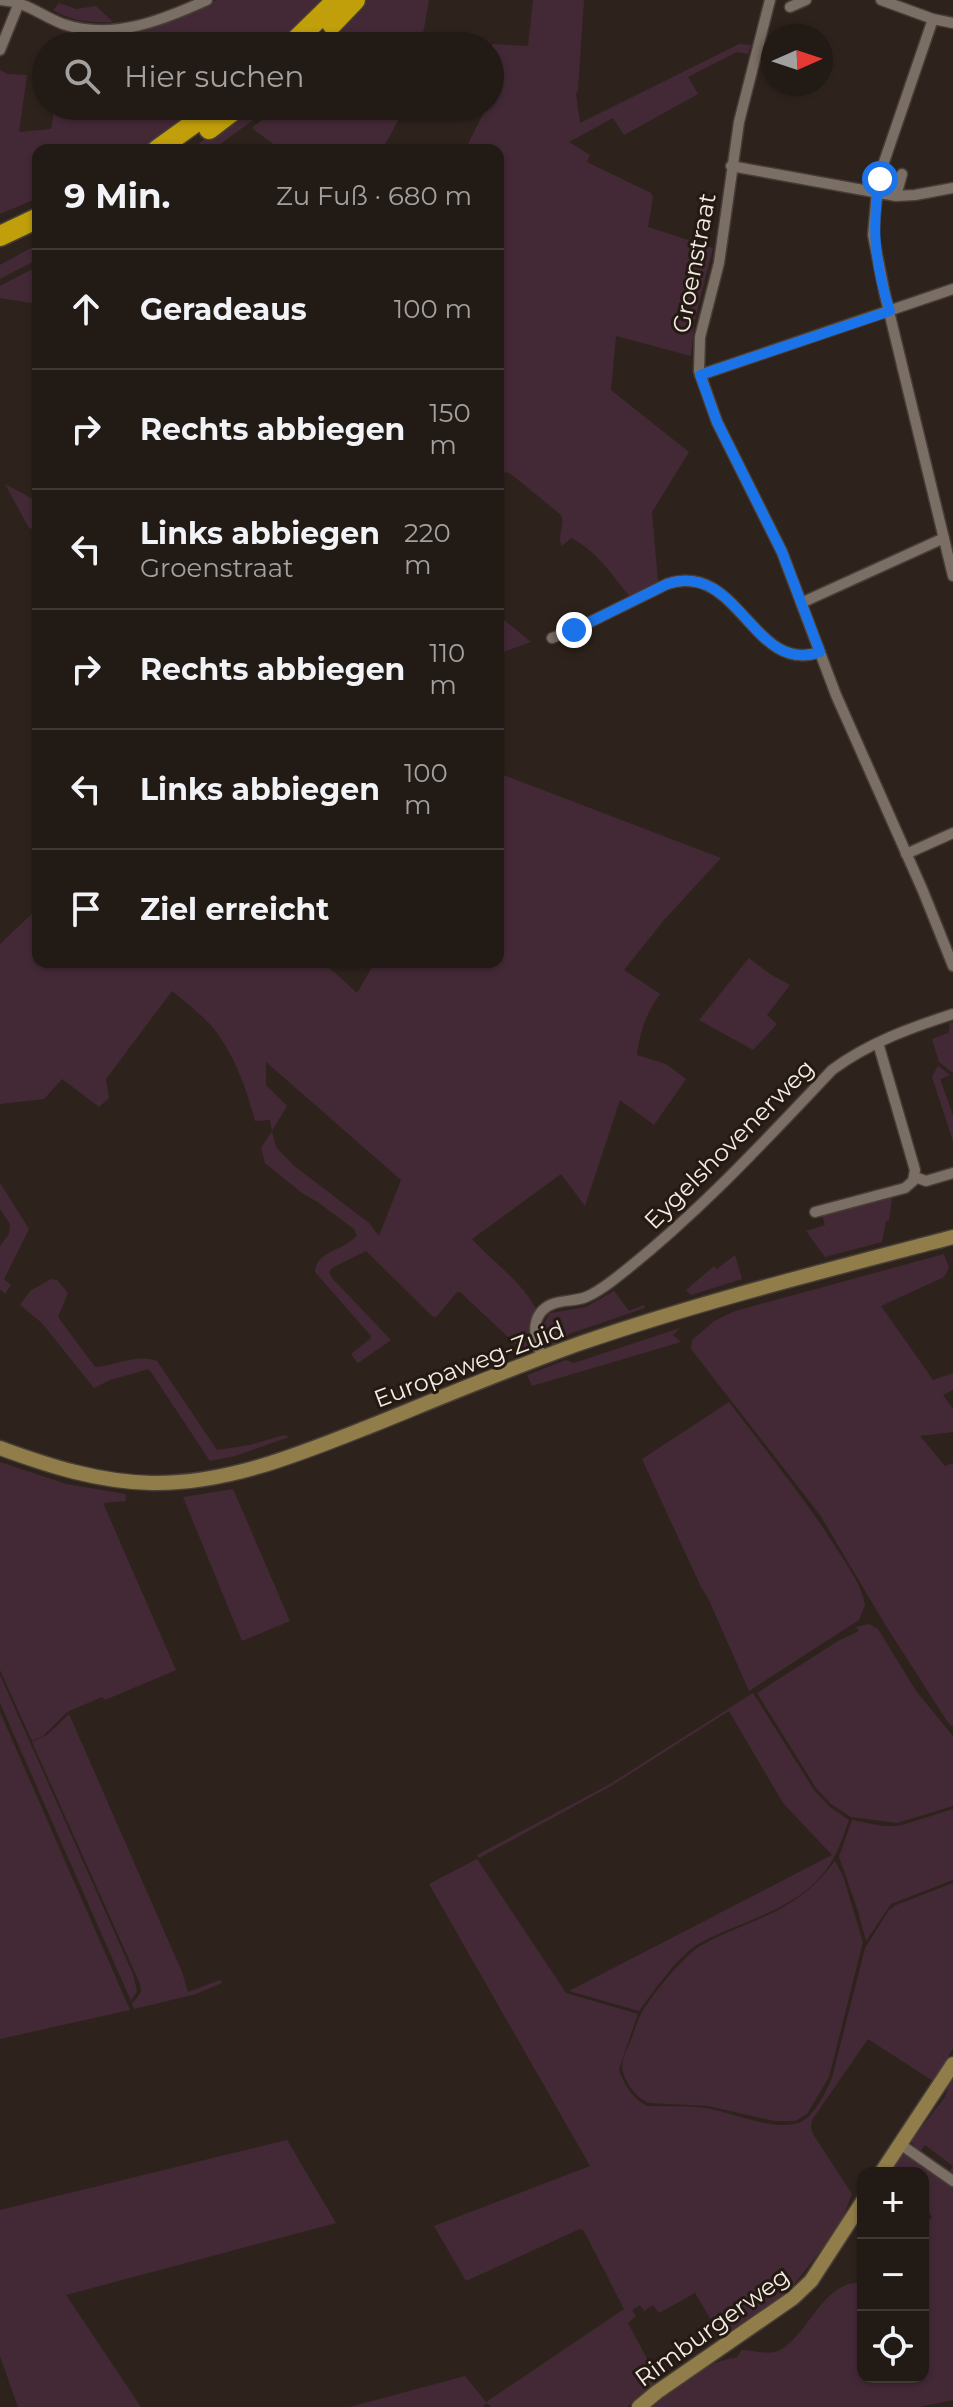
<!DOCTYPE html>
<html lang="de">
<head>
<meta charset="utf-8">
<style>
	:root { --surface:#221a15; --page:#2a231e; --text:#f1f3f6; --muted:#a2a1a0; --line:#3f3834 }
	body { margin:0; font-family:Montserrat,sans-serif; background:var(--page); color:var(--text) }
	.controls { position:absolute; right:24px; bottom:24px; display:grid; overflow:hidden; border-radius:16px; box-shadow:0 2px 6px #0004 }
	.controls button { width:72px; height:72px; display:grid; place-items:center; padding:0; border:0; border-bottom:2px solid var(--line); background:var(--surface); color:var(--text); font:40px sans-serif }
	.compass { position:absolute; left:761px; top:24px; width:72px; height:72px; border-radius:50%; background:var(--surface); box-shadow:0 2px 6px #0004; rotate:87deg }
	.stop { position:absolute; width:24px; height:24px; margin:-18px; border:6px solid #1a73e8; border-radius:50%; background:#fff }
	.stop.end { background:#1a73e8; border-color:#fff; box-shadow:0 2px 8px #0008 }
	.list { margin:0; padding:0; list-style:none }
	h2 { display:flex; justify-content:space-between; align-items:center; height:104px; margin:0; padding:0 32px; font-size:34px }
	h2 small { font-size:26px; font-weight:400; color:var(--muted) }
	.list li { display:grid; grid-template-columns:52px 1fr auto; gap:24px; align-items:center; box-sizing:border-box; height:120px; padding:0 32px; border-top:2px solid var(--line) }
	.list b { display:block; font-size:30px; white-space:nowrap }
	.list p { margin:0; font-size:26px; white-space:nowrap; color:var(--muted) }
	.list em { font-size:26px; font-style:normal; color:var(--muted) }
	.icon { flex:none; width:44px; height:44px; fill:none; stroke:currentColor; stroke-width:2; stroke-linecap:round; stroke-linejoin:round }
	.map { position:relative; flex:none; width:953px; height:2407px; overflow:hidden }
	.search { position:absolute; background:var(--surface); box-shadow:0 2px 6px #0004; left:32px; top:32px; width:472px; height:88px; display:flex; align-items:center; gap:20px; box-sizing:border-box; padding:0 28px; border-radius:44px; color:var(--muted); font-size:30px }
	.panel { position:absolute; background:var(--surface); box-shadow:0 2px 6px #0004; left:32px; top:144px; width:472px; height:824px; border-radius:16px }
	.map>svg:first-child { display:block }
	.green { fill:#432936; fill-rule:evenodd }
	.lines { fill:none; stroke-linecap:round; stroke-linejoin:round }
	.street-casing { stroke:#473e37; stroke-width:13 }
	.secondary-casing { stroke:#473e37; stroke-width:17 }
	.highway-casing { stroke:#473e37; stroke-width:23 }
	.street { stroke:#7b6f65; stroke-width:10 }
	.secondary { stroke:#907d4a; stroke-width:14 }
	.highway { stroke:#c19f0b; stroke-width:20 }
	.route { stroke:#1a73e8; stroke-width:10 }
	.labels { text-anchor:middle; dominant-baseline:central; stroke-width:6; stroke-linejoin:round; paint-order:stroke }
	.street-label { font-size:24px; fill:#f3ebe6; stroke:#241a12 }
</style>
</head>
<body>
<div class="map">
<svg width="953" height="2407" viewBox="0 0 953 2407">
	<rect width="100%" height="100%" fill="#2e231c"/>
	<path class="green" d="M216 0H326L276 46H141L139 34 125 36V33L166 23Z
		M364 0H429L421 46H317Z
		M533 0H584L578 90 576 94 580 123 739 44 751 45 748 54 737 52 688 77 698 94 624 135 613 118 569 142 590 155 587 162 651 193 653 197 648 227 713 248 695 319 691 356 616 336 611 390 689 452 652 512 658 582 630 597C612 575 597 551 571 538L562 546C556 534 566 526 561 515L511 474 506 472 498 478V150H465L483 114 484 106H490L492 44 528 46Z
		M59 3 76 9 96 6 113 22C92 23 72 21 53 10Z
		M0 70 8 74 27 75 19 132 51 129 55 106 78 108 79 106H201L140 150H38V198L0 214Z
		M249 106H406L382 150H281L252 128 263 119 260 115 212 150H190Z
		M38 244V259L0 279V265Z
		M38 266V304L0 298V286Z
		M5 484 38 502V531L29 528Z
		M498 615 531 642 498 654Z
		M498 773 721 858 664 920 624 970 660 994C646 1013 640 1031 637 1055L666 1064 686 1079 654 1125 620 1100 585 1206 561 1174 472 1239C493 1262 521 1281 536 1309 527 1322 528 1332 531 1347L522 1350 460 1292H457L436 1317 432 1316 366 1251 332 1268 329 1272 332 1278 391 1340 358 1363 351 1354 370 1339 371 1336 315 1272C316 1250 345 1251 357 1235L354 1229 319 1203 302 1193 265 1163 261 1148 272 1131 270 1120 255 1121C247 1090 236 1060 218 1034 206 1018 187 1003 172 991L106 1079 109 1098 99 1107 62 1079 44 1099 0 1104V944L38 908V962H323L357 993 375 962H498ZM266 1062 401 1180 379 1236 369 1223 293 1165 276 1147 272 1131 287 1106 266 1085Z
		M749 958 770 974 790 985 767 1015 777 1024 753 1050 699 1020Z
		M953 1022V1073L939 1062 932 1039 948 1033 950 1028 949 1023Z
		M938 1066 950 1075 940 1079 953 1115V1141L932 1077Z
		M0 1183 29 1229 4 1279 11 1285 5 1294 0 1289V1246L9 1234 10 1224 0 1209Z
		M892 1196 889 1221H886L882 1242 825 1257 806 1231 825 1225 822 1215Z
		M944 1254 949 1268 944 1277 881 1306 933 1380 953 1373V1390L943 1395 953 1409V1432L920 1436 945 1466 953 1463V1727L947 1721 886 1626 820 1515 691 1349 692 1340 714 1321 735 1311Z
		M735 1255 742 1279 691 1295 686 1290 714 1266 717 1269Z
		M51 1279 57 1280 68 1293 58 1317 95 1367C114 1366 137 1353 157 1361L217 1450 250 1445 284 1435 289 1437 235 1456 210 1461 151 1372 147 1369 142 1371 110 1380 94 1388 42 1323 20 1305 30 1291Z
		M614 1291 629 1311 644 1305 645 1308 569 1334 565 1341 551 1346 545 1343 543 1325 550 1313 586 1307Z
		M680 1328 673 1335 681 1342 532 1386 527 1375 566 1360 574 1363Z
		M729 1402C767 1452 807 1501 840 1554 850 1569 862 1587 865 1605L859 1620 749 1691 708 1598 701 1587 642 1459Z
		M0 1462 66 1484 125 1494 126 1501 103 1503 176 1670 105 1700 102 1697 67 1712 43 1736 32 1741 0 1670Z
		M233 1489 290 1621 242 1641 183 1497Z
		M869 1624 878 1629 916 1691 953 1736V1806L897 1823 851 1817 831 1804 816 1788 757 1693 838 1641 859 1631 856 1627Z
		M0 1675 133 1974 137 1991 131 2001 0 1703Z
		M753 1693 814 1790 830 1807 849 1820C844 1833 840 1847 833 1859 805 1909 746 1918 700 1943 678 1955 654 1991 639 2011L569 1991 832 1855 783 1803 729 1711 611 1786 479 1858 477 1855 610 1784Z
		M0 1712 130 2010 0 2039Z
		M69 1714 182 1972 188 1992 220 1980 222 1983 196 1994 134 2009 132 2004 141 1992 140 1984 32 1742 47 1735Z
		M953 1809V1880L891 1904 866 1941 857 1908 839 1857 852 1820 882 1826H899Z
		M477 1859 566 1993 638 2014 619 2069C623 2083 634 2101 648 2106 669 2107 691 2105 711 2109 735 2114 775 2131 798 2123 813 2119 826 2092 832 2078L865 1948 889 1910 896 1905 953 1883V2049L933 2081 868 2039 812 2120 811 2127 813 2134 852 2194 840 2225 790 2290 722 2338 695 2293 659 2313 653 2305 644 2311 640 2305 632 2310 636 2316 628 2323 659 2381 627 2407H492L486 2403 483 2407H350L465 2376 486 2402 624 2309 584 2231 580 2229 466 2281 434 2226 590 2166 429 1884Z
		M835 1861 843 1876 863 1942 829 2077 807 2114 795 2121H774L708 2106 650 2103C638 2100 626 2084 623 2072 619 2062 629 2047 632 2037 635 2030 637 2021 641 2014 650 1997 685 1954 702 1945 756 1916 794 1915 835 1861Z
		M953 2073V2178L948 2174 953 2166 925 2145 919 2153 911 2141 945 2097Z
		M287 2140 336 2223 66 2295 141 2407H18L0 2356V2210Z
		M904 2152 953 2185V2400L919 2407H652C671 2391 711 2358 736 2358L742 2350C753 2350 769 2356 780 2350 806 2335 817 2298 844 2286 849 2283 857 2283 863 2281V2377H923V2223L932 2218 923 2199V2173H889Z"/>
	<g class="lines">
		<defs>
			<path id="street" d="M0 0C28 2 39 15 63 24 112 41 163 20 207 0
				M770 0 739 122 719 263 700 337 699 371 717 422 782 552 836 695 923 891 953 966
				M881 0 933 19 953 23
				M790 7 806 0
				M933 19 883 165 877 192 873 235 885 295 953 576
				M0 50 19 3
				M731 166 896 196 915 195 953 188
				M896 196 902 174
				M700 375 953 289
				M801 603 944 538
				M552 638 574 630 667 584C739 560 753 676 820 652
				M906 854 953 833
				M915 1177 926 1181 953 1173
				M815 1212 905 1188 913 1181 915 1170 878 1043
				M542 1358C537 1343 530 1326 541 1312 553 1298 571 1303 586 1297 596 1293 604 1287 612 1281 693 1219 762 1144 832 1070 868 1043 910 1028 953 1014
				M900 2144 953 2181"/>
			<path id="secondary" d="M0 1448C49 1466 99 1482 152 1483 229 1484 302 1453 373 1425 442 1397 511 1368 581 1343 703 1301 828 1270 953 1237
				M881 2173 953 2064
				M639 2407 657 2392 793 2298 811 2281 863 2201"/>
			<path id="highway" d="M332 24 355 0
				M290 46 337 0
				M209 129 239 106
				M157 150 218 106
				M0 236 38 218"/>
		</defs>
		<use href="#street" class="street-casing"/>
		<use href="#secondary" class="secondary-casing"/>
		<use href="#highway" class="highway-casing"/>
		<use href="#street" class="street"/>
		<use href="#secondary" class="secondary"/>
		<use href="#highway" class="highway"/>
	</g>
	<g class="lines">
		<path class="route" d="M574 630 667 584C739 560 753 676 820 652L782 552 717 422 700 375 890 311C875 266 871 226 880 179"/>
	</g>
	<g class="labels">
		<g class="street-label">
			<text transform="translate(694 263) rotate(-79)">Groenstraat</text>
			<text transform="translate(729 1144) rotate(-45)">Eygelshovenerweg</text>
			<text transform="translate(469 1364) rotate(-21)">Europaweg-Zuid</text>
			<text transform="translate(712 2327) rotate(-36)">Rimburgerweg</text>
		</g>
	</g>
</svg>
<div class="controls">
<button>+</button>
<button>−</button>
<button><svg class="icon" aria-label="locate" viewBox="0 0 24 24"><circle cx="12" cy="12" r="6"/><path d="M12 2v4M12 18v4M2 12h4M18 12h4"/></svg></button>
</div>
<svg class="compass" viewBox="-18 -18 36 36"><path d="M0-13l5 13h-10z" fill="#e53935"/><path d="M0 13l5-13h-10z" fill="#a2a1a0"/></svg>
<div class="stop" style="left:880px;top:179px"></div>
<div class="stop end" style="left:574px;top:630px"></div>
<div class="search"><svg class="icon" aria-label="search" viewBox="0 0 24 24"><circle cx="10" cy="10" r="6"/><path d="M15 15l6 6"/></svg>Hier suchen</div>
<section class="panel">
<h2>9 Min.<small>Zu Fuß · 680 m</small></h2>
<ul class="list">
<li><svg class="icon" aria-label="ahead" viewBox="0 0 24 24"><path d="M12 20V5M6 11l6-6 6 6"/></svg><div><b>Geradeaus</b></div><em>100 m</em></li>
<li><svg class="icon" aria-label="right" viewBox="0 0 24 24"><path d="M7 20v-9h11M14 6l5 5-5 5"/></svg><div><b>Rechts abbiegen</b></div><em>150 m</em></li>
<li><svg class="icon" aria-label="left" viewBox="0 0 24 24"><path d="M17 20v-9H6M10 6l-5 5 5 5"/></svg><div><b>Links abbiegen</b><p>Groenstraat</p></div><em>220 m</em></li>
<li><svg class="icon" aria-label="right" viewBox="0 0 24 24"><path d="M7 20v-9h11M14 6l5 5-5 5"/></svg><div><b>Rechts abbiegen</b></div><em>110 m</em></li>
<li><svg class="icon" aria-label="left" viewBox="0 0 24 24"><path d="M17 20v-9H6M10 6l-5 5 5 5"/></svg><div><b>Links abbiegen</b></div><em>100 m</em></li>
<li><svg class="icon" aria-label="arrive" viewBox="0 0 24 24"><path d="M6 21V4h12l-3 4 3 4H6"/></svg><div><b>Ziel erreicht</b></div></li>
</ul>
</section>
</div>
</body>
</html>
